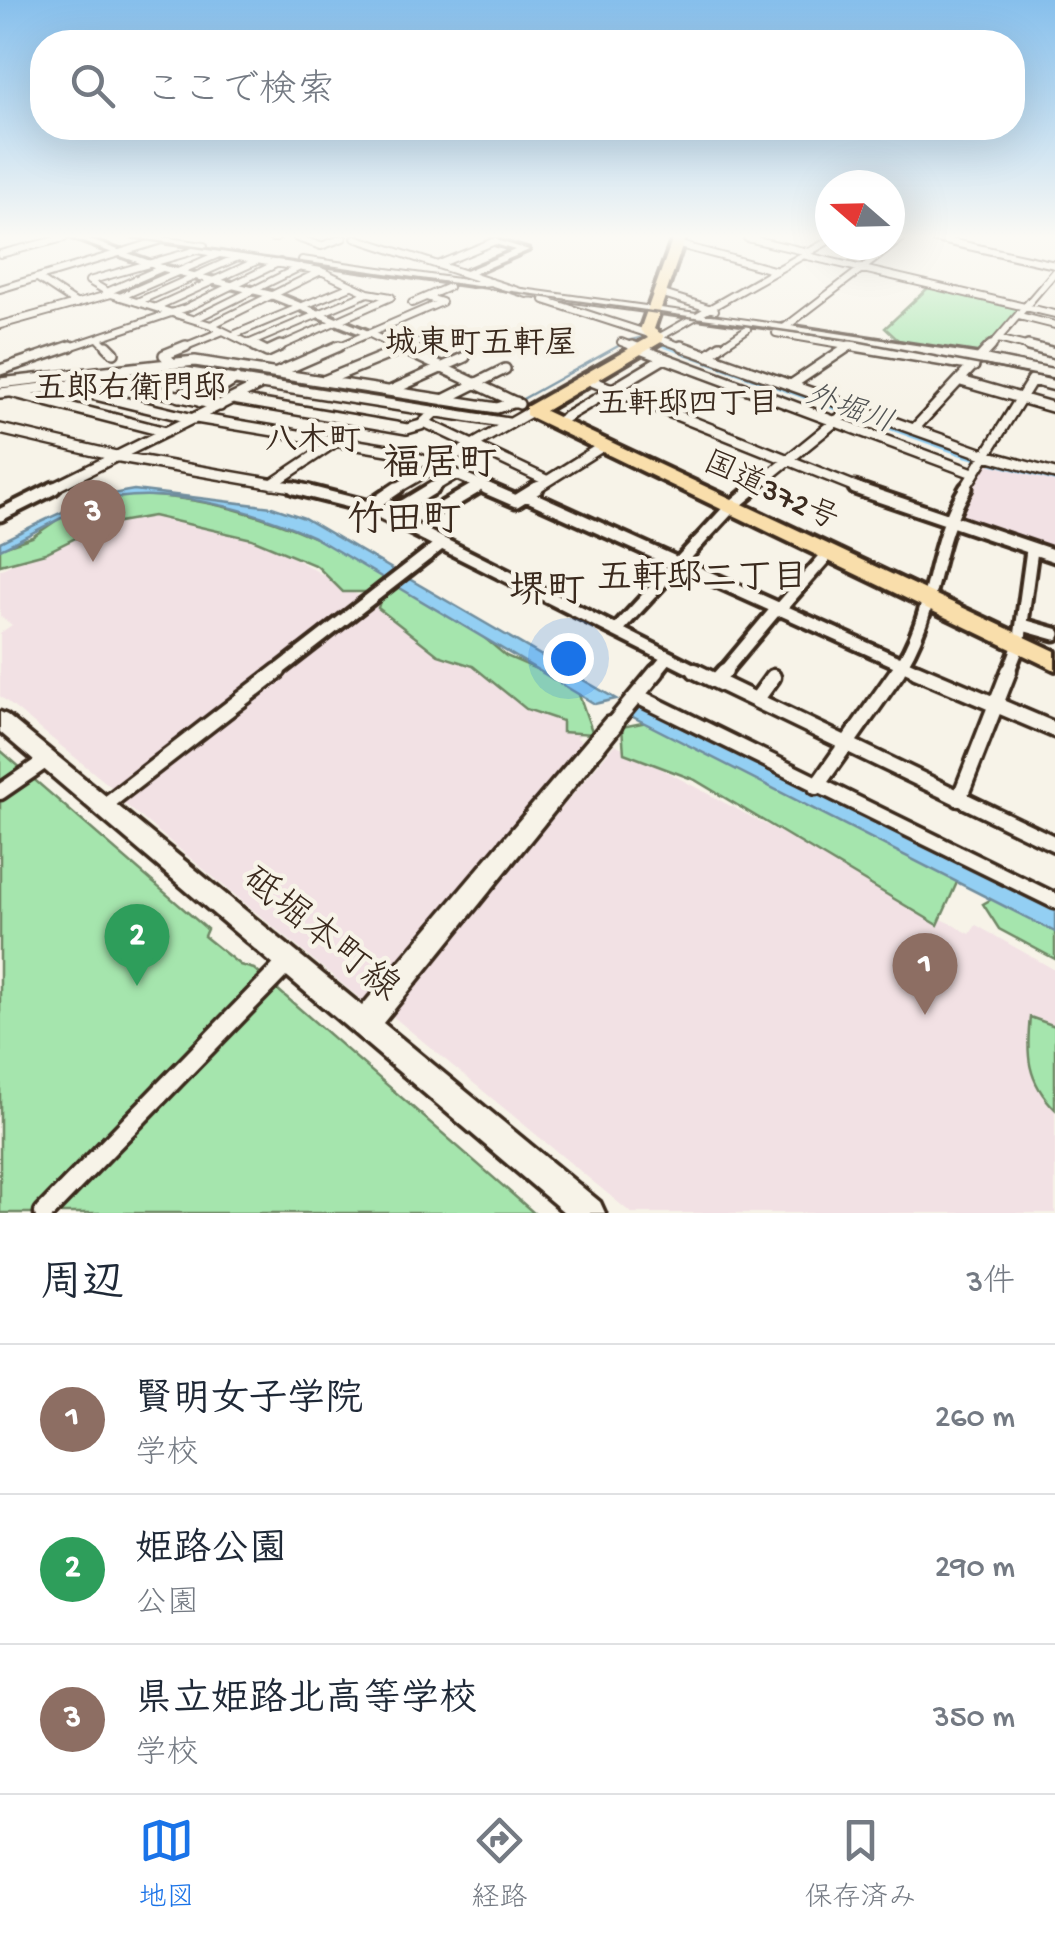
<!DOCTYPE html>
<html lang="ja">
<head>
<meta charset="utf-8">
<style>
	:root { --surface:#fff; --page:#f6f6f7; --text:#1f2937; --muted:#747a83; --line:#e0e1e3; --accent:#1a73e8 }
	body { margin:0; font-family:"Gochi Hand","Klee One",sans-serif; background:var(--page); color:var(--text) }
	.compass { position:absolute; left:815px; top:170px; width:90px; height:90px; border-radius:50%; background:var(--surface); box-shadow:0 10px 40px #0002; rotate:290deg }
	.you { position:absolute; left:568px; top:658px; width:35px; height:35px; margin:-25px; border:8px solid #fff; border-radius:50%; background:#1a73e8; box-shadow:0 0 0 15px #1a73e833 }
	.badge { display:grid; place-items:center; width:65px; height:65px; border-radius:50%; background:var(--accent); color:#fff; font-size:32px; font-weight:700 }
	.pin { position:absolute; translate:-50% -82px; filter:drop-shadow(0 2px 5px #0008) }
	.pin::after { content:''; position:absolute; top:52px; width:35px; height:30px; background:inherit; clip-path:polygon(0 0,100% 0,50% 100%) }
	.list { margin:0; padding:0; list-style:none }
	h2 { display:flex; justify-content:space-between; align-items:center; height:130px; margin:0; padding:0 40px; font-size:42px }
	h2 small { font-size:32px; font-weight:400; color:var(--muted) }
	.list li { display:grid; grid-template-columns:65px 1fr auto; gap:30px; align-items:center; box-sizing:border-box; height:150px; padding:0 40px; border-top:2px solid var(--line) }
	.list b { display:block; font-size:38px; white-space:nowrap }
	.list p { margin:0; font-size:32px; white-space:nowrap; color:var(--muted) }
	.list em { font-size:32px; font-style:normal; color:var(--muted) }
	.icon { flex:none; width:55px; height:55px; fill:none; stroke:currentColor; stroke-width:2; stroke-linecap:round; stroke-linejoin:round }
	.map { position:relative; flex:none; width:1055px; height:1213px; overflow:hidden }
	.search { position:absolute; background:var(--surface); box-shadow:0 10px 40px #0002; left:30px; right:30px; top:30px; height:110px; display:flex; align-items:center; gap:25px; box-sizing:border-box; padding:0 35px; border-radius:40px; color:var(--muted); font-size:38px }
	.sheet { height:580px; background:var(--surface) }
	nav { display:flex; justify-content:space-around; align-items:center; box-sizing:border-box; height:140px; border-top:2px solid var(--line); background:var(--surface); font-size:28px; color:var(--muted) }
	nav a { display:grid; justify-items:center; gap:5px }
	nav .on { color:var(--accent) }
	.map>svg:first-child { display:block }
	.built { fill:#f2e1e4 }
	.green { fill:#a5e5ad; stroke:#708866; stroke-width:2.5 }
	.water { fill:#93cff3; stroke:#708d9e; stroke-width:2.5 }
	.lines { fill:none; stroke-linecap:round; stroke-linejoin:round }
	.stream { stroke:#708d9e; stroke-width:2.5 }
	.river { fill:#93cff3; fill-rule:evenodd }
	.street-far4-casing { stroke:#3b2a1e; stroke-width:10 }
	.street-far3-casing { stroke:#3b2a1e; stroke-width:14 }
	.street-far2-casing { stroke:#3b2a1e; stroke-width:19 }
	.street-far1-casing { stroke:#3b2a1e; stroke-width:21 }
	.street-casing { stroke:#3b2a1e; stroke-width:25 }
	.secondary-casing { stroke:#3b2a1e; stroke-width:7 }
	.highway-casing { stroke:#3b2a1e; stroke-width:8 }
	.street-far4 { stroke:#f7f3e8; stroke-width:6 }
	.street-far3 { stroke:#f7f3e8; stroke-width:9 }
	.street-far2 { stroke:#f7f3e8; stroke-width:11 }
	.street-far1 { stroke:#f7f3e8; stroke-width:14 }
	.street { stroke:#f7f3e8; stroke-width:18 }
	.secondary { fill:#f7f3e8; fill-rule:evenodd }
	.highway { fill:#f9deab; fill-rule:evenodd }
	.rail { stroke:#3b2a1e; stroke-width:2.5 }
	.labels { text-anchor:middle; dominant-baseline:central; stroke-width:9; stroke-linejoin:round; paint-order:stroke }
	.far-neighbourhood-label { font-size:30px; font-weight:bold; fill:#3b2a1e; stroke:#f7f3e8 }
	.far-water-label { font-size:30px; font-style:italic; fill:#515353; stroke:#f7f3e8 }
	.far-quarter-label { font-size:32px; font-weight:bold; fill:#3b2a1e; stroke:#f7f3e8 }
	.street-label { font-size:32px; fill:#3b2a1e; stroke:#f7f3e8 }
	.neighbourhood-label { font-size:35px; font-weight:bold; fill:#3b2a1e; stroke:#f7f3e8 }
	.quarter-label { font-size:38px; font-weight:bold; fill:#3b2a1e; stroke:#f7f3e8 }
	.near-street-label { font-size:38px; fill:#3b2a1e; stroke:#f7f3e8 }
</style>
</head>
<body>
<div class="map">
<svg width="1055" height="1213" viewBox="0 0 1055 1213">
	<rect width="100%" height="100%" fill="#f7f3e8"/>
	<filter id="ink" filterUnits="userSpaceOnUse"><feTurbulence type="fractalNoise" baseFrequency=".01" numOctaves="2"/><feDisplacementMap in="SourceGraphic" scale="20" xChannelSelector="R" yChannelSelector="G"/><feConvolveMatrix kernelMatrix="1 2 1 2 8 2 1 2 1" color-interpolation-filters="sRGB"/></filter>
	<g filter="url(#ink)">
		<path class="built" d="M986 461 1055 480V554L953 519Z
			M150 512 258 537 361 597 115 790 0 696V633L12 625 0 616V570L109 517Z
			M380 597 584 712 577 721 587 726 577 738 582 741 364 1002 120 800Z
			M615 744 970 934 976 925 1055 970V1213H631L390 1014Z"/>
		<path class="green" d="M930 286 1021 309 980 358 898 340 885 328Z
			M122 495C215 494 309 527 386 576L366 592H343L317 566 252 539 153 516 102 525 45 553 0 565V548L32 537 70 511Z
			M401 583 469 625 506 656 576 686 593 734 562 732V721L526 709 473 666 438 655 378 608 383 591Z
			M657 720 959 878 938 925 695 780 624 753 622 727Z
			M0 750 207 929 204 936 240 965 254 969 534 1213H0Z
			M999 895 1055 922V959L999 929 983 904Z
			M1030 1017 1055 1026V1109C1027 1081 1026 1055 1030 1017Z"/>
		<path class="water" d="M134 490 272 507 304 518 616 699 595 704 314 537C259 511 157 482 97 503 64 514 32 534 0 549V542C44 521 85 497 134 490Z
			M642 705 1055 910V932L627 714Z"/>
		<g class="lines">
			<path class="stream" d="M627 341 644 337
				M521 400 620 345"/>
			<path class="river" d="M640 335H648L974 451 1055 474V482L964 457 640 339Z"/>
			<defs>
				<path id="street-far4" d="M146 238 204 246
					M272 238H276
					M297 238 321 246 343 238
					M355 238 527 294
					M747 238 808 252
					M932 238 1055 265
					M676 244 777 271
					M0 254 64 238
					M803 255 1055 314
					M302 260 472 284 491 282
					M437 265 495 241
					M39 279 77 304
					M0 289 159 241
					M107 292 162 268
					M522 292 784 328 902 238
					M660 293 715 310
					M120 297 219 254
					M544 300 646 333
					M137 302 238 257
					M412 303 449 287
					M156 307 259 260
					M1019 316 1055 325
					M195 319 300 267
					M0 325 111 294
					M211 325 321 271
					M776 333 870 349
					M370 334 401 349
					M233 335 351 286
					M658 338 688 349
					M658 338 830 240
					M998 339 1038 349
					M100 340 109 349
					M621 342 639 349
					M250 343 368 293
					M64 349 186 308 280 262
					M179 349 223 331
					M260 349 211 325 111 294 89 281 197 250 321 271 368 293 391 297 274 349
					M333 349 442 302 426 297
					M403 349 424 340
					M717 349 747 329
					M845 349 852 344
					M989 349 1055 272"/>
				<path id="street-far3" d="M107 346 114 353
					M255 346 267 352 280 346
					M396 346 519 404
					M632 346 973 473
					M681 346 986 455 1055 474
					M855 346 974 366
					M1028 346 1055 353
					M707 355 720 346
					M981 359 1055 374
					M171 362 164 355 186 346
					M0 370 71 346
					M277 373 339 346
					M326 380 409 346
					M589 380 863 490
					M961 381 1055 408
					M118 382 220 406
					M0 383 195 361 497 408 516 402
					M791 385 849 346
					M62 387 194 419
					M392 390 465 357
					M11 392 166 432
					M0 393 184 372 508 423
					M179 397 212 375
					M233 399 407 429 421 425 435 412
					M443 400 505 369
					M200 402 236 379
					M196 418 406 453 492 490
					M424 422 546 480
					M556 423 665 358
					M0 429 120 457 309 490
					M914 429 991 346
					M272 484 335 442
					M49 490 262 384
					M394 490 532 411
					M429 490 456 474
					M472 490 481 485
					M533 490 603 446
					M751 490 852 408
					M964 490 1032 380 1055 386"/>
				<path id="street-far2" d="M294 488 369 507 700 673
					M486 488 516 501 537 488
					M855 488 1055 556
					M526 495 922 673
					M369 507 397 488
					M444 507 476 488
					M0 515 54 488
					M387 516 433 488
					M778 611 829 553
					M1023 625 1055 634
					M617 630 730 508 754 488
					M275 673 441 544
					M655 673 668 657
					M723 673 775 611
					M896 673C937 615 930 546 966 488
					M1008 673 1019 645 1032 550"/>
				<path id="street-far1" d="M695 671 1055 844
					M916 671 1055 730
					M717 680 725 671
					M637 696 1055 901
					M757 699 773 677
					M613 724 657 671
					M816 787 898 671
					M0 792 48 759
					M959 799 1009 671
					M105 805 278 671"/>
				<path id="street" d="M44 1213 290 960"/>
				<path id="secondary" d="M72 238H84L165 266 276 293 376 334 366 336 268 297 159 270Z
					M492 239 529 250 469 276H463V272L515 250 492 243Z
					M784 325 981 355 987 359 981 363 780 330V326Z
					M0 712 7 715 362 1006 606 718 613 716 620 718 623 724 620 730 383 1023 600 1202 605 1213H565L0 732Z"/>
				<path id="highway" d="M673 238H685L654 329 663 335V341L545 411 1055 651V670L526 415V407L648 338 640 330Z"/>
			</defs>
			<use href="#street-far4" class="street-far4-casing"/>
			<use href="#street-far3" class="street-far3-casing"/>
			<use href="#street-far2" class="street-far2-casing"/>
			<use href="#street-far1" class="street-far1-casing"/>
			<use href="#street" class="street-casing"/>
			<use href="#secondary" class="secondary-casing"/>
			<use href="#highway" class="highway-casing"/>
			<use href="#street-far4" class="street-far4"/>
			<use href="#street-far3" class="street-far3"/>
			<use href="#street-far2" class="street-far2"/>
			<use href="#street-far1" class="street-far1"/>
			<use href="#street" class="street"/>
			<use href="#secondary" class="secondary"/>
			<use href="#highway" class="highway"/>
			<path class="rail" d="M131 238 856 341 1055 379"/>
		</g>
	</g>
	<linearGradient id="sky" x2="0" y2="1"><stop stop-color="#86bfec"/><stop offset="0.58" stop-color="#fbfaf5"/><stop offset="1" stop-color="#fbfaf5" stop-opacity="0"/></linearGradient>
	<rect width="1055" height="408" fill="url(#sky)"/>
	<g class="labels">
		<g class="far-neighbourhood-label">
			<text x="688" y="406">五軒邸四丁目</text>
		</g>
		<g class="far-water-label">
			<text transform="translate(849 411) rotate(20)">外堀川</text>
		</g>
		<g class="far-quarter-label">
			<text x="481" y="346">城東町五軒屋</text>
			<text x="130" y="391">五郎右衛門邸</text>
			<text x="313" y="443">八木町</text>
		</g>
		<g class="street-label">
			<text transform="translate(770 493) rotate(25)">国道372号</text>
		</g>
		<g class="neighbourhood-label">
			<text x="702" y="580">五軒邸二丁目</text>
		</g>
		<g class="quarter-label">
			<text x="440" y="467">福居町</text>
			<text x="404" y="523">竹田町</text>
			<text x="547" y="594">堺町</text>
		</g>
		<g class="near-street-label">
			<text transform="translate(319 936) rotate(39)">砥堀本町線</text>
		</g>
	</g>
</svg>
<svg class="compass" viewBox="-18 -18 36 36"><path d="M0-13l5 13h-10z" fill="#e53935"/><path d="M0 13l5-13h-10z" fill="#747a83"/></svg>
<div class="you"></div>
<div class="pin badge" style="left:925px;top:1015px;background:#8d6e63">1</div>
<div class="pin badge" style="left:137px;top:986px;background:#2e9e5b">2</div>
<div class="pin badge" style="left:93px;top:562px;background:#8d6e63">3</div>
<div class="search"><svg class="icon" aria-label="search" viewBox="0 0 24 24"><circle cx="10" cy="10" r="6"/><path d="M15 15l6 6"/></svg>ここで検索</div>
</div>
<section class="sheet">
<h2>周辺<small>3件</small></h2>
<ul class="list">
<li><span class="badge" style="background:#8d6e63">1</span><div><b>賢明女子学院</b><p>学校</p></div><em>260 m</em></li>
<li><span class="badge" style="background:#2e9e5b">2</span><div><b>姫路公園</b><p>公園</p></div><em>290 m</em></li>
<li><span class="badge" style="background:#8d6e63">3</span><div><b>県立姫路北高等学校</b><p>学校</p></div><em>350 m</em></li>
</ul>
</section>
<nav>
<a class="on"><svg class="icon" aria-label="map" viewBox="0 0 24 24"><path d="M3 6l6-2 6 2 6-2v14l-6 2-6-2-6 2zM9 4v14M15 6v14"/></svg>地図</a>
<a><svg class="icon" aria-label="directions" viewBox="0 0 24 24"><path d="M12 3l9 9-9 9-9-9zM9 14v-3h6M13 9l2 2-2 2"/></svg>経路</a>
<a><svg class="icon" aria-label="saved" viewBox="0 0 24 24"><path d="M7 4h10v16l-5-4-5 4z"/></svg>保存済み</a>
</nav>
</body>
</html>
